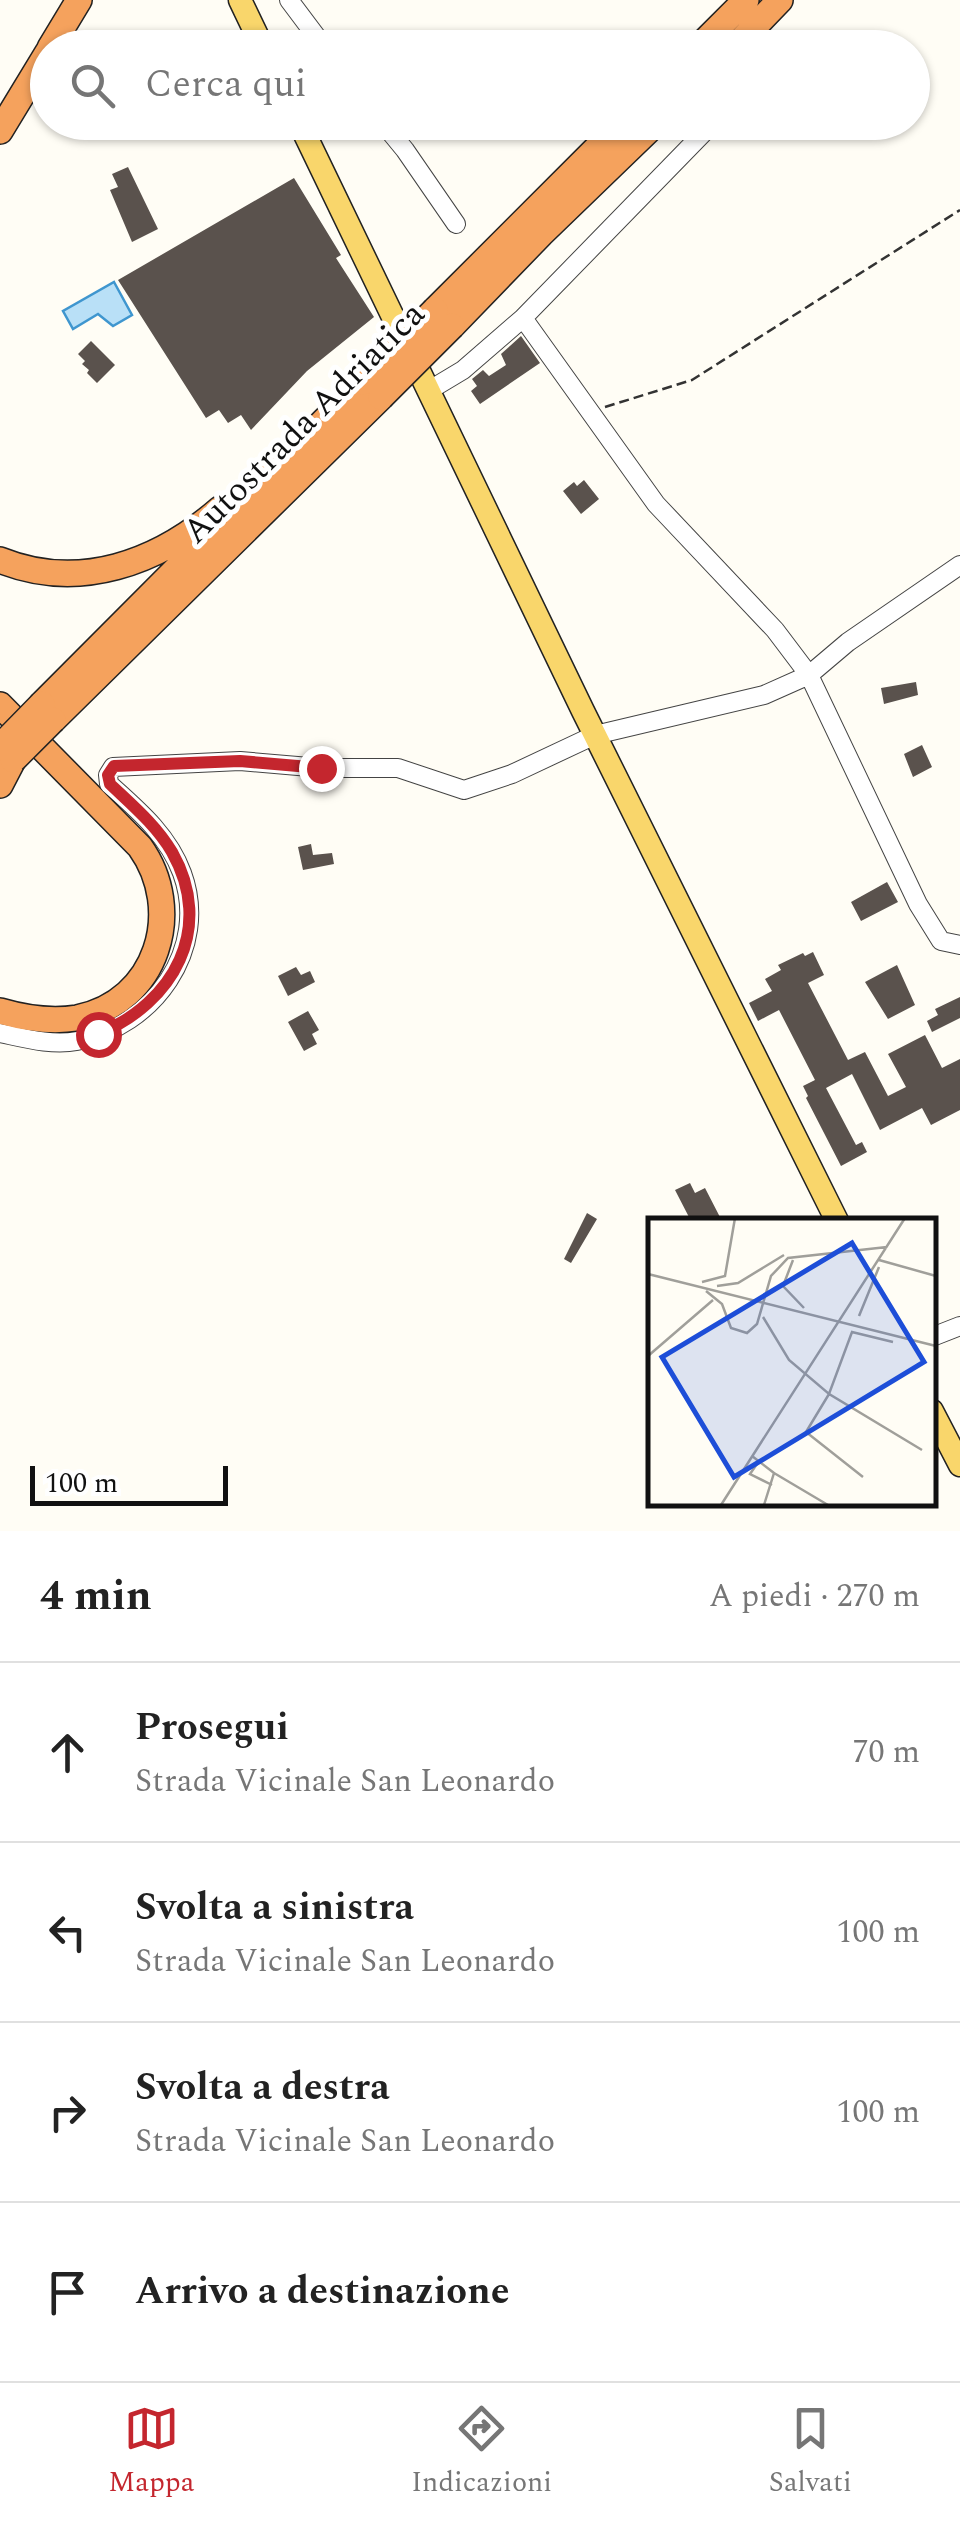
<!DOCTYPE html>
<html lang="it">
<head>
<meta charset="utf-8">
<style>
	:root { --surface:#fff; --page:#f2f2f2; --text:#222; --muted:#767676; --line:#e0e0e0; --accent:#c4262e }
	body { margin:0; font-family:Spectral,serif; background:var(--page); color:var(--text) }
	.scale { position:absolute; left:30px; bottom:25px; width:198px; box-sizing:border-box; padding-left:10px; border:5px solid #111; border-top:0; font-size:28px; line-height:35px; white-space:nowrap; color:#111; -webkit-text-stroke:8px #fff; paint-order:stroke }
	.stop { position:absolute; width:30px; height:30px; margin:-22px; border:8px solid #c4262e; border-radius:50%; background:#fff }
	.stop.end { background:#c4262e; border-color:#fff; box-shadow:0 2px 10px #0008 }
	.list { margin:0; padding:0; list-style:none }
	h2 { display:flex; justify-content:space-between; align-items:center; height:130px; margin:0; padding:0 40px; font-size:42px }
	h2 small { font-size:32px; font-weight:400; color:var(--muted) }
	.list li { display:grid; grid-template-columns:65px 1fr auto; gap:30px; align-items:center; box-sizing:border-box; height:180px; padding:0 40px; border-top:2px solid var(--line) }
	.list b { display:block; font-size:38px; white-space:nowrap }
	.list p { margin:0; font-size:32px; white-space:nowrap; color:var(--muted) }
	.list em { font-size:32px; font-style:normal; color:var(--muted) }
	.icon { flex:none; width:55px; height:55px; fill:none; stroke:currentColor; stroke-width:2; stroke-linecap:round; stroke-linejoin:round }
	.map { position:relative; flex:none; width:960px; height:1531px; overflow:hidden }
	.search { position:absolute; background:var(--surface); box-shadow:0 2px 8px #0004; left:30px; right:30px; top:30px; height:110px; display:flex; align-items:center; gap:25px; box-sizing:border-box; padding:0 35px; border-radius:55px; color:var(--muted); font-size:38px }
	.sheet { height:850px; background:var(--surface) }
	nav { display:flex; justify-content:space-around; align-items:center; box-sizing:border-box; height:140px; border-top:2px solid var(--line); background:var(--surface); font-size:28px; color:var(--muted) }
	nav a { display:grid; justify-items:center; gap:5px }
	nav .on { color:var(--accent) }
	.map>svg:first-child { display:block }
	.water { fill:#b9e0f7; stroke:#3f96cf; stroke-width:2.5 }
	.building { fill:#5a524d }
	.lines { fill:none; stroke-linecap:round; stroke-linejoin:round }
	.minor-casing { stroke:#444; stroke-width:20 }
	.major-casing { stroke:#222; stroke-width:25 }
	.highway-casing { stroke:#222; stroke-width:28 }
	.path { stroke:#333; stroke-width:2.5; stroke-dasharray:10 5; stroke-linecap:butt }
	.minor { stroke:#fff; stroke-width:18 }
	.major { stroke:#f9d66b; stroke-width:22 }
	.highway { stroke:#f5a25d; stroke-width:25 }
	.highway-bridge-casing { stroke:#222; stroke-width:28; stroke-linecap:butt }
	.highway-bridge { stroke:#f5a25d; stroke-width:25 }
	.route { stroke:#c4262e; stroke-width:12 }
	.labels { text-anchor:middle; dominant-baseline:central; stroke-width:10; stroke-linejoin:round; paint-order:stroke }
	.street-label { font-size:35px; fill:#111; stroke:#fff }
	.inset-road { fill:none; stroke:#a09f9a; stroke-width:2.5 }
	.view { fill:#1d4ed8; fill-opacity:0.15; stroke:#1d4ed8; stroke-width:5 }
	.inset-edge { fill:none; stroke:#111; stroke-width:5 }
</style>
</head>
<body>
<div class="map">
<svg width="960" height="1531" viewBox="0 0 960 1531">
	<rect width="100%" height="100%" fill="#fffdf5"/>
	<path class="water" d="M114 282 132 315 113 326 98 314 73 329 63 311Z"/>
	<path class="building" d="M128 167 158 229 132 242 110 190 118 187 112 174Z
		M294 178 341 255 336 258 374 317 307 371 251 430 241 415 228 423 219 410 206 418 118 280Z
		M521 336 540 363 480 404 471 391 477 386 472 379 483 370 489 376 506 365 501 354Z
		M91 341 115 365 97 383 87 373 89 370 82 364 85 361 78 354Z
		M584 480 599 499 581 514 563 491 574 482 577 486Z
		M916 682 918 695 884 704 881 688Z
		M922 745 932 767 913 777 904 754Z
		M311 844 313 855 332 853 334 864 303 870 298 847Z
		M887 882 898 902 861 921 851 902Z
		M813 952 824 975 808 983 848 1060 865 1052 888 1096 906 1087 888 1054 925 1035 942 1068 960 1059V1110L931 1125 922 1108 880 1130 852 1074 826 1088 856 1145 862 1142 867 1152 841 1166 806 1098 808 1096 803 1086 815 1080 779 1010 758 1021 749 1003 772 991 765 979 781 970 778 965 803 953 805 956Z
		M897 965 915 1005 888 1019 865 982Z
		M296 967 301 975 310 971 315 982 288 996 278 976Z
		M960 997V1018L932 1032 927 1021 938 1015 935 1009Z
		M308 1011 319 1030 312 1034 317 1044 304 1051 288 1022Z
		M690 1183 695 1193 705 1188 722 1221H691L675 1190Z
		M587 1213 597 1219 571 1263 564 1259Z"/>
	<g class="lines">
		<defs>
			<path id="minor" d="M289 0 325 48
				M382 122 405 150 456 224
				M428 391 463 370 523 318
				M960 565 848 642 809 675 918 904 941 941 960 945
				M0 1033C24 1038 52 1046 77 1041 153 1027 210 949 182 873 168 835 138 810 109 784L108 775 113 767 240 761 321 768H398L464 790 512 774 595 735 764 695 809 675 775 630 656 504 523 318 714 122
				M932 1337 960 1326"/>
			<path id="major" d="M240 0 263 48
				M299 122 583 711 837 1221
				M932 1411 960 1465"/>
			<path id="highway" d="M50 48 79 0
				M698 48 746 0
				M734 48 780 0
				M0 131 48 52
				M435 310 623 122
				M452 326 541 234 657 122
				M0 560C79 592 158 563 220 509
				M42 704 363 382
				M0 705 140 847C185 910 158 1002 77 1018 52 1022 24 1018 0 1011
				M53 720 381 397
				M0 785 13 760"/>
		</defs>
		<use href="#minor" class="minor-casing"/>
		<use href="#major" class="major-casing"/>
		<use href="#highway" class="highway-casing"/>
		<path class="path" d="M605 407 692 380 960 210"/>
		<use href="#minor" class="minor"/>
		<use href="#major" class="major"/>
		<use href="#highway" class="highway"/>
		<defs>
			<path id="highway-bridge" d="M363 382 435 310
				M381 397 452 326
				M0 747 42 704
				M13 760 53 720"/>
		</defs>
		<use href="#highway-bridge" class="highway-bridge-casing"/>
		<use href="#highway-bridge" class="highway-bridge"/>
	</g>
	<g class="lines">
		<path class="route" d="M98 1034C174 1003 215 928 172 852 156 825 132 805 110 784L108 775 114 766 240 761 321 768"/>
	</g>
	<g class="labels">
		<g class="street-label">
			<text transform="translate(304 423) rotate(-45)">Autostrada Adriatica</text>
		</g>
	</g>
	<g transform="translate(648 1218)">
		<rect width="288" height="288" fill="#fffdf5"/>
		<path class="inset-road" d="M145 42 135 68 156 90M231 42 288 58M0 56 288 128M54 64 77 58 87 0M69 68 90 65 136 37M58 73 74 86 83 110 99 115 109 106 123 58 140 40 239 29M211 98 231 49M115 99 141 142 181 176 204 114 245 124M0 138 65 82M104 238 126 255 116 287M111 243 102 256 124 267M126 255 180 287M215 259 158 214 181 176 274 232M73 287 257 0"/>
		<path class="view" d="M204 25 276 144 86 259 14 139Z"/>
		<rect width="288" height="288" class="inset-edge"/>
	</g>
</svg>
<div class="scale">100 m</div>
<div class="stop" style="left:98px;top:1034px"></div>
<div class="stop end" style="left:321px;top:768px"></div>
<div class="search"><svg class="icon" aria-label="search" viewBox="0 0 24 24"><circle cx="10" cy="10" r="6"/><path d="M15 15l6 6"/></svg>Cerca qui</div>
</div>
<section class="sheet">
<h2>4 min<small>A piedi · 270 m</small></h2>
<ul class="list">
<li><svg class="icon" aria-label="ahead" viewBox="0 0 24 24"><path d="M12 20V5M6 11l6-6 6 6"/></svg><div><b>Prosegui</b><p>Strada Vicinale San Leonardo</p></div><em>70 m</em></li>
<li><svg class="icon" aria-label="left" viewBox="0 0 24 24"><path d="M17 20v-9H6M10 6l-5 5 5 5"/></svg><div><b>Svolta a sinistra</b><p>Strada Vicinale San Leonardo</p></div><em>100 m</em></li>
<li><svg class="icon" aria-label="right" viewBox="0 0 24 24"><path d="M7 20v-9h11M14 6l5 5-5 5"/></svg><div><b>Svolta a destra</b><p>Strada Vicinale San Leonardo</p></div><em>100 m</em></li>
<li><svg class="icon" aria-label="arrive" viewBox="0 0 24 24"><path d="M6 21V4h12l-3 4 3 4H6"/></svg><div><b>Arrivo a destinazione</b></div></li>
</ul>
</section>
<nav>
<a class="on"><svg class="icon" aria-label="map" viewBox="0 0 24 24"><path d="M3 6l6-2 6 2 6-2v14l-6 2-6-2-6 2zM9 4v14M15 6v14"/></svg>Mappa</a>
<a><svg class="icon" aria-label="directions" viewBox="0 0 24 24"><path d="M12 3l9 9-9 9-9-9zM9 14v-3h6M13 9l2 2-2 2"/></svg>Indicazioni</a>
<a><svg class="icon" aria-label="saved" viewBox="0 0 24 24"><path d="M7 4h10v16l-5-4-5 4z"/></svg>Salvati</a>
</nav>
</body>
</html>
